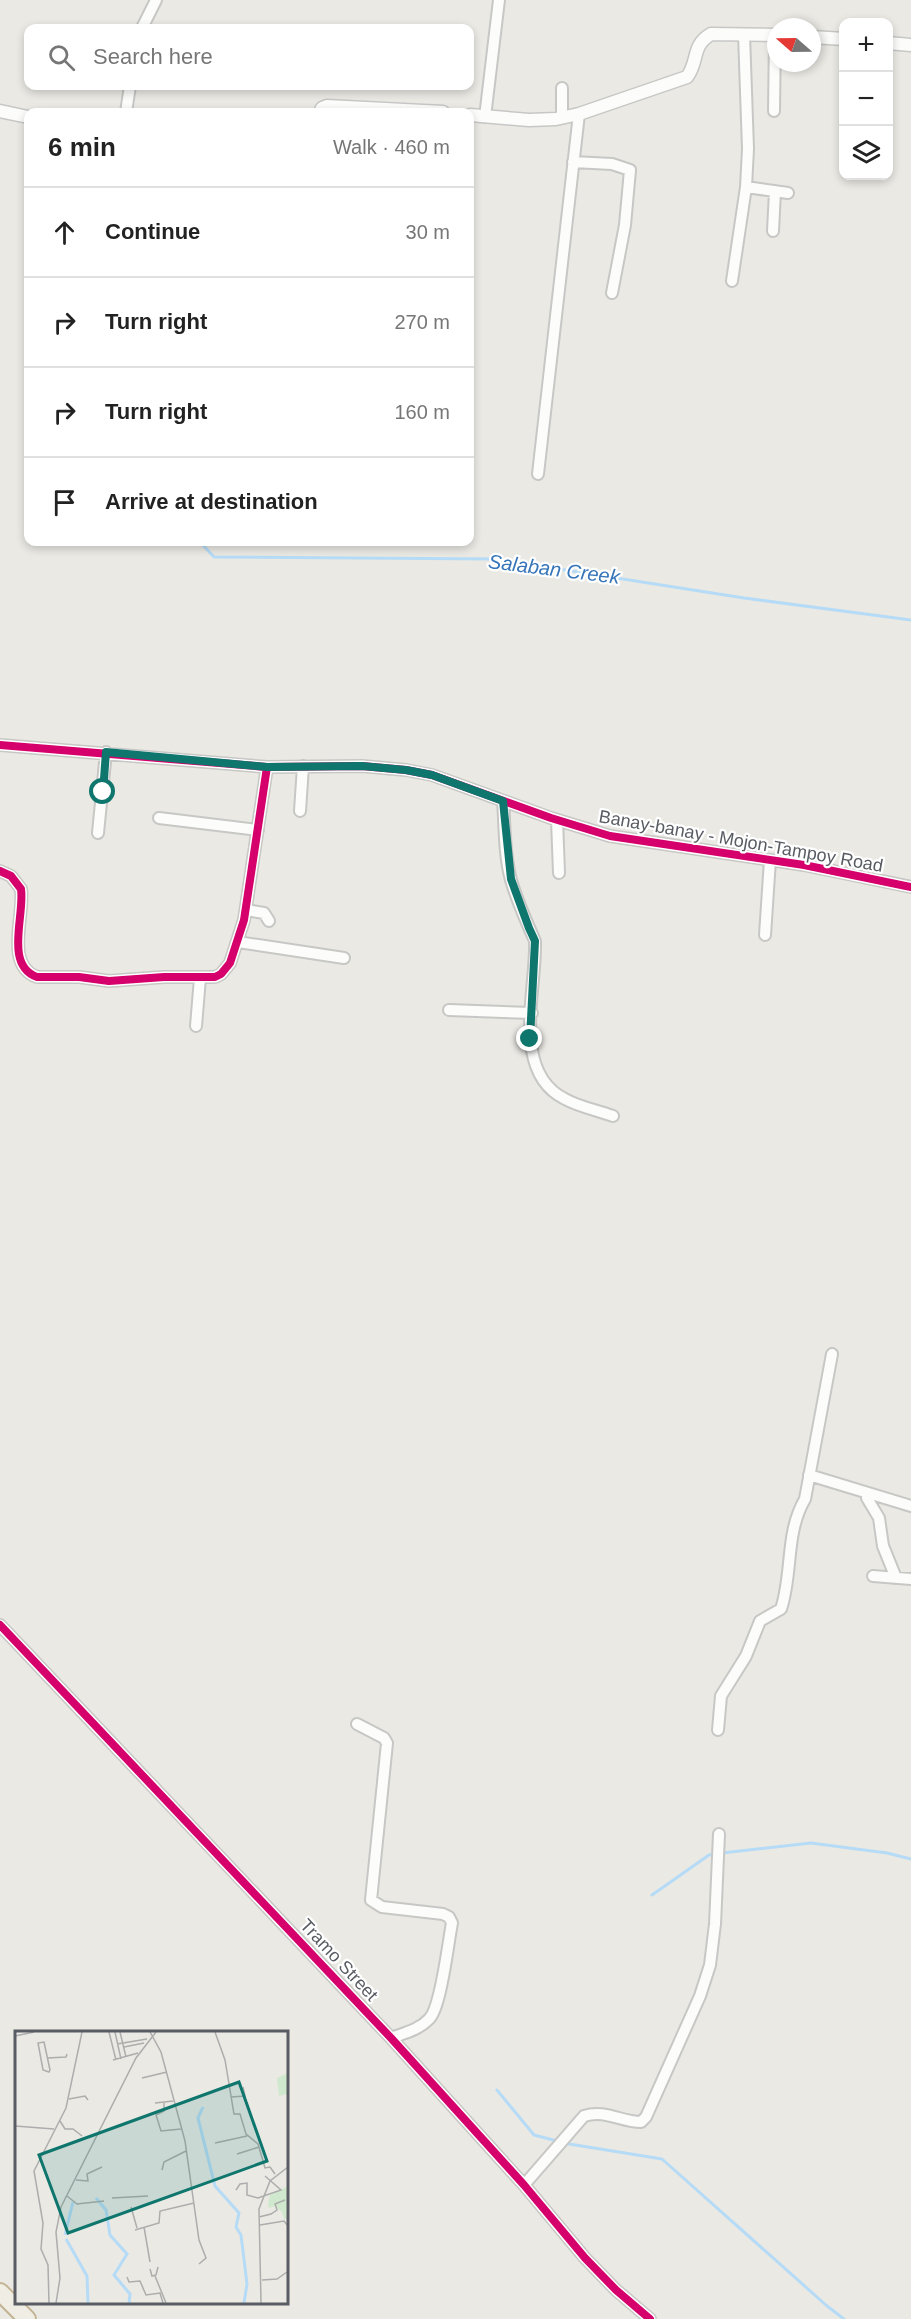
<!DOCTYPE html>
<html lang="en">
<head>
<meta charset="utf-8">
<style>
	:root { --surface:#fff; --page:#f6f6f6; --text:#222; --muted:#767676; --line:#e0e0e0 }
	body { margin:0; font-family:Arial,sans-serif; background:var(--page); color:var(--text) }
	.controls { position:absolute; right:18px; top:18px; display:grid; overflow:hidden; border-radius:12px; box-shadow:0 3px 9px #0003 }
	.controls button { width:54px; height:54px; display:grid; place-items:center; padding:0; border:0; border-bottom:2px solid var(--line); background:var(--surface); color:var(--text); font:30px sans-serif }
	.compass { position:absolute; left:767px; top:18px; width:54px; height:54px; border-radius:50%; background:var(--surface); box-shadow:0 3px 9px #0003; rotate:290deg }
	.stop { position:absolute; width:18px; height:18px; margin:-14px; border:4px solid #0f766e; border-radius:50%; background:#fff }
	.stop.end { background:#0f766e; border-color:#fff; box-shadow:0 2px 6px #0008 }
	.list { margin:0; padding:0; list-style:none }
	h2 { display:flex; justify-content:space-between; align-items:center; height:78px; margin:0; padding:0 24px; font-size:26px }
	h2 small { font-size:20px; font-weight:400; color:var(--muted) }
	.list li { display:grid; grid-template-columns:39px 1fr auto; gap:18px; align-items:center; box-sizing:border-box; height:90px; padding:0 24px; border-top:2px solid var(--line) }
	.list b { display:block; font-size:22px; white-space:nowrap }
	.list em { font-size:20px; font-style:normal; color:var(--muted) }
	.icon { flex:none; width:33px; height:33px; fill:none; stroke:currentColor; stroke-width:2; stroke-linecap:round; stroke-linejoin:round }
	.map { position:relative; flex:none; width:911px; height:2319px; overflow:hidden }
	.search { position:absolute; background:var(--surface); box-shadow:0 3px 9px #0003; left:24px; top:24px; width:450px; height:66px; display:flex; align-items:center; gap:15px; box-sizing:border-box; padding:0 21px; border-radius:12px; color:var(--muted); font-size:22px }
	.panel { position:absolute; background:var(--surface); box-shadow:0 3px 9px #0003; left:24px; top:108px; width:450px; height:438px; border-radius:12px }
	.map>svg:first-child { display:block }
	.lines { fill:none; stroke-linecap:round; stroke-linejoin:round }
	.stream { stroke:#b6dbf7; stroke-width:3 }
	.minor-casing { stroke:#c7c7c6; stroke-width:14 }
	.tertiary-casing { stroke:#c7c7c6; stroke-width:15 }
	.trunk-casing { stroke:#c2b391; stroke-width:20 }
	.minor { stroke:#fcfcfb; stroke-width:10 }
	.tertiary { stroke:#fcfcfb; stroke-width:12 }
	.trunk { stroke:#f0eee4; stroke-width:16 }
	.cycleway-casing { stroke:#fff; stroke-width:11 }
	.cycleway { stroke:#d6006c; stroke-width:8 }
	.route { stroke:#0f766e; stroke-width:8 }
	.labels { text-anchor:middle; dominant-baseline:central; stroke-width:4.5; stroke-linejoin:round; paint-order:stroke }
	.street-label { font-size:18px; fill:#595d63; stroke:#fff }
	.water-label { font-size:20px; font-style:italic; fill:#3675b8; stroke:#fff }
	.inset-river { fill:none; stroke:#b6dbf7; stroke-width:3 }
	.inset-road { fill:none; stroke:#acadac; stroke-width:1.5 }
	.view { fill:#0f766e; fill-opacity:0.15; stroke:#0f766e; stroke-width:3 }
	.inset-edge { fill:none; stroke:#595d63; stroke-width:3 }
</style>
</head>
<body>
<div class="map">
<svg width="911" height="2319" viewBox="0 0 911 2319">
	<rect width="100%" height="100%" fill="#eae9e4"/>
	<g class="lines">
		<path class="stream" d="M200 542 214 557 495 559 744 598 911 620
			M722 1853 811 1843 887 1853 911 1859
			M652 1895 709 1855 715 1854
			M497 2090 534 2135 557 2141
			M563 2143 662 2159 827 2306 844 2319"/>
		<defs>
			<path id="minor" d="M142 28 156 0
				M774 111 775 35
				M126 112 130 86
				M485 117 499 0
				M562 118V88
				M573 162 612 164 630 170 625 225 612 293
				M746 187 788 193
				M773 231 775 191
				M732 281 746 187 748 149 744 34
				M538 474 579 114
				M0 745 267 767 362 766 406 770 432 775 551 818 610 836 804 865 911 887
				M503 801C505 827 504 855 511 880 517 901 526 921 535 941 537 988 510 1072 565 1099 579 1107 597 1110 613 1116
				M300 811 303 766
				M159 818 258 830
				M557 820 559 873
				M98 833 106 752
				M0 871 11 876 21 889C25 915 4 965 37 977H79L109 981 164 977H215L221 974 230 963 244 920 267 767
				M246 910 264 913 269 921
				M765 935 770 860
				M238 942 344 958
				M449 1010 532 1013
				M196 1026 200 978
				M809 1475 911 1506
				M867 1498 879 1518 883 1546 896 1578
				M873 1576 911 1579
				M0 1625 391 2038 524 2185 585 2258 616 2290 650 2319
				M357 1724 384 1738 387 1743 371 1900 382 1907 443 1914 449 1917 452 1923C448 1943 441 2008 429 2019 419 2030 404 2033 391 2038
				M718 1730 721 1696 746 1656 760 1621 781 1609C793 1573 785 1533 805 1499L832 1354
				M524 2185 584 2116C605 2109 621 2122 641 2122L646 2117 700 1996 710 1965 715 1924 719 1834"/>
			<path id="tertiary" d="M812 37 844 39
				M888 43 911 45
				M0 111 28 117
				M320 112 322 108 327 106 443 112
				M470 115 529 120 556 119 579 114 687 77C699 61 691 46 711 34L776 35"/>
			<path id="trunk" d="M0 2292 27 2319"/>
		</defs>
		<use href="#minor" class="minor-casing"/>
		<use href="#tertiary" class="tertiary-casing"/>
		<use href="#trunk" class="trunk-casing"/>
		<use href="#minor" class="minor"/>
		<use href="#tertiary" class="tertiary"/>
		<use href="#trunk" class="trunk"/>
		<defs>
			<path id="cycleway" d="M0 745 267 767 362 766 406 770 432 775 551 818 610 836 804 865 911 887
				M0 871 11 876 21 889C25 915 4 965 37 977H79L109 981 164 977H215L221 974 230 963 244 920 267 767
				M0 1625 391 2038 524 2185 585 2258 616 2290 650 2319"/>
		</defs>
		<use href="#cycleway" class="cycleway-casing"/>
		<use href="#cycleway" class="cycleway"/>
	</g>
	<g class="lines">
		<path class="route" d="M103 792 106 752 267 767 362 766 406 770 432 775 503 801 511 879 529 928 535 941 530 1039"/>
	</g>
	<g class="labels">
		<g class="street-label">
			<text transform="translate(741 841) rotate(10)">Banay-banay - Mojon-Tampoy Road</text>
			<text transform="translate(339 1960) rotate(47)">Tramo Street</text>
		</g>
		<g class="water-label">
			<text transform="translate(554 569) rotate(7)">Salaban Creek</text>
		</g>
	</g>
	<g transform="translate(15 2031)">
		<rect width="273" height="273" fill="#eae9e4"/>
		<path d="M273 42V67L271 63 264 65 262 47ZM273 155V187L269 188 267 181 260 175 254 177 253 173 255 164Z" fill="#d0e8cd"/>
		<path class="inset-river" d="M188 76 183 87 200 155 224 182 221 196 226 204 232 253 229 272M81 167 91 179 95 204 112 223 99 244 115 263 114 272M50 204 58 171M51 208 72 245 73 272"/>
		<path class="inset-road" d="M94 1 101 29M100 1 106 28M105 1 111 26M135 1 146 21 170 110 184 209 191 227 184 233M200 1 210 29 219 83H225L231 103 243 113 250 137 255 136 260 143M0 5 19 1M29 11 35 39 34 41 28 39 23 12ZM102 13 132 8M109 16 129 12M32 27 51 26 52 23M98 29 123 22M127 47 152 41M216 66 230 65 228 56M54 68 70 65 73 69M140 72 158 70M149 72V80L141 84 146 100 166 98M45 90 50 98H58L67 105M0 95 39 98M200 112 232 105M222 123 244 116M147 139 149 131 171 120M61 149 73 150 72 143 87 136M221 159 225 153 232 152V164L243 167 266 159 250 145M52 165 62 173 89 170M97 167 133 165M116 176 122 197M244 186 256 183 262 179 260 173 270 169M245 194 269 190 273 195M129 196 135 231M120 199 144 192 145 180 179 172M135 238 137 245 141 244 143 236M140 245 151 272M112 246 114 251 125 250 131 264 145 262 148 272M247 249 262 248 272 241M34 272 33 234 26 218 28 192 19 140 51 77 67 1M41 272 45 247 41 201 46 176 121 27 141 1M246 272 244 178 255 150 273 136"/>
		<path class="view" d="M224 51 252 130 53 202 24 124Z"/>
		<rect width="273" height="273" class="inset-edge"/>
	</g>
</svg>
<div class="controls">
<button>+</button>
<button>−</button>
<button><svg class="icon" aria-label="layers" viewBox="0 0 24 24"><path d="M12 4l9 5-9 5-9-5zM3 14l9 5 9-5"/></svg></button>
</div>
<svg class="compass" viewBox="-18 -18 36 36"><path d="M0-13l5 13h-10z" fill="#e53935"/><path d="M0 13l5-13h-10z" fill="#767676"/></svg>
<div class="stop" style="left:103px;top:792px"></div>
<div class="stop end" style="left:530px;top:1039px"></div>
<div class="search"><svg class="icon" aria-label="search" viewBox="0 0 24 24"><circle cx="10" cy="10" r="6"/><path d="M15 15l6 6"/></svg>Search here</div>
<section class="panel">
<h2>6 min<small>Walk · 460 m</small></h2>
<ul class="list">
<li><svg class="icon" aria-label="ahead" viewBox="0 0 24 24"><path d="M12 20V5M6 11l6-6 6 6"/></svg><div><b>Continue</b></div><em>30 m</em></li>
<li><svg class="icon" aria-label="right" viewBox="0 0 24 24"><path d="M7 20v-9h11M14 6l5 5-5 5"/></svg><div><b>Turn right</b></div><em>270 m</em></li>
<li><svg class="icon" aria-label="right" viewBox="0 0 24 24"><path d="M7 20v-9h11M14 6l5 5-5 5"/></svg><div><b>Turn right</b></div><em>160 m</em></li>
<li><svg class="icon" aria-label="arrive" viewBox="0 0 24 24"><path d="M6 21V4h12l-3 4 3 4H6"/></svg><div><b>Arrive at destination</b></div></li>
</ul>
</section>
</div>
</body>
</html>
